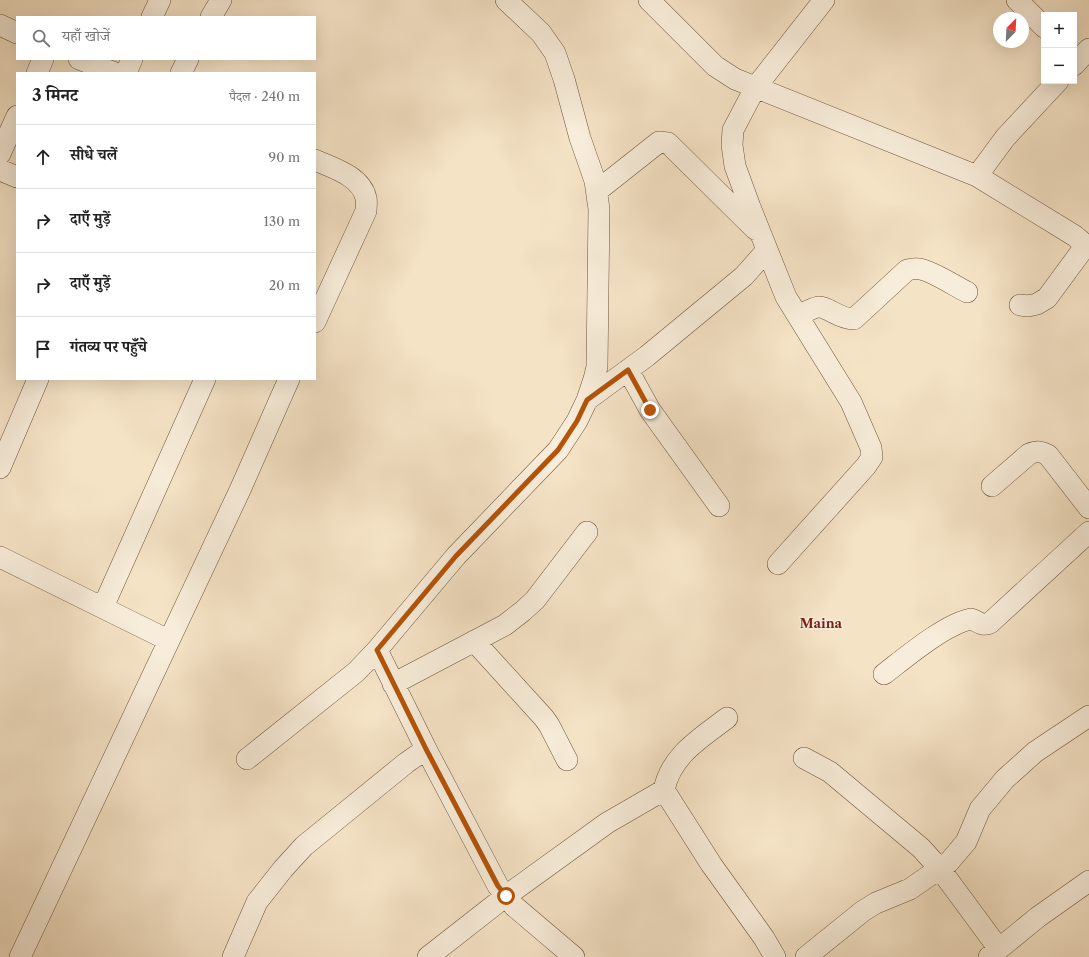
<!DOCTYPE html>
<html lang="hi">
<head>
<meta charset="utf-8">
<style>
	:root { --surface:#fff; --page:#f2f2f2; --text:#222; --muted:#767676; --line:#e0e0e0 }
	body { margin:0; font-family:"Libre Caslon Text","Noto Serif Devanagari",serif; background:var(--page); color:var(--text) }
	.controls { position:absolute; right:12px; top:12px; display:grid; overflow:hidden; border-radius:0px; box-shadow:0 4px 16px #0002 }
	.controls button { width:36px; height:36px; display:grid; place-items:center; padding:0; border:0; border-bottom:1px solid var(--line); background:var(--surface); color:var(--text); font:20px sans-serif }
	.compass { position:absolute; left:993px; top:12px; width:36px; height:36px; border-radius:50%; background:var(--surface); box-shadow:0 4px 16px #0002; rotate:24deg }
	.stop { position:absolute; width:12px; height:12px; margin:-9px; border:3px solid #b45309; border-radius:50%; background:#fff }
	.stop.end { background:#b45309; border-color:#fff; box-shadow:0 1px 4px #0008 }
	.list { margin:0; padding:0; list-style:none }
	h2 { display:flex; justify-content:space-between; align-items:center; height:52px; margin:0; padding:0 16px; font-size:17px }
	h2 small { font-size:13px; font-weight:400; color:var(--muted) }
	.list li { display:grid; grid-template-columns:26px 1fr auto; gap:12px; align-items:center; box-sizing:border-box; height:64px; padding:0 16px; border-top:1px solid var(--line) }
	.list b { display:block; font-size:15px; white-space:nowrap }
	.list em { font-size:13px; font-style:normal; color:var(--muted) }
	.icon { flex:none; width:22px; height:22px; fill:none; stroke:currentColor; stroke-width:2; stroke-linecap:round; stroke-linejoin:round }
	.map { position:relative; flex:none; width:1089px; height:957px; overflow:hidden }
	.search { position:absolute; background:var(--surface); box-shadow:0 4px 16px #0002; left:16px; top:16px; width:300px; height:44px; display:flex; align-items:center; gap:10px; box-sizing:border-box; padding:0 14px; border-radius:0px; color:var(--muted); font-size:15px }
	.panel { position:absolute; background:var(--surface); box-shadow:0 4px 16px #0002; left:16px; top:72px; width:300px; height:308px; border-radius:0px }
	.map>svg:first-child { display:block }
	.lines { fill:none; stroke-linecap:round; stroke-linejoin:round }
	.minor-casing { stroke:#6e543a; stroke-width:22 }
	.minor { stroke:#f8edda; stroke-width:21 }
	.route { stroke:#b45309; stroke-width:5 }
	.labels { text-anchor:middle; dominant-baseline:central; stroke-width:3; stroke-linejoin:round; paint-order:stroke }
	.quarter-label { font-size:13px; font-weight:bold; fill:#7a1f14; stroke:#f8edda }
</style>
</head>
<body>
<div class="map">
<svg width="1089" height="957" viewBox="0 0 1089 957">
	<rect width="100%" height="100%" fill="#f5e3c6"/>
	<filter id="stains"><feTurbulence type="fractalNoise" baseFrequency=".005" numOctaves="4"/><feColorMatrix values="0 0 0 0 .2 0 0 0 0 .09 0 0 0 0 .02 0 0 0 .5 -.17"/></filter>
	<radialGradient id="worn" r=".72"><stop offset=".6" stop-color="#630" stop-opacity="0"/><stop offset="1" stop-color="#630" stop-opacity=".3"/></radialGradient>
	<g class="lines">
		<defs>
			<path id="minor" d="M649 0 715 66 735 79 977 176 1075 236 1089 248
				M1017 0 1044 27
				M152 17 160 0
				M211 17 221 0
				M0 25 17 33
				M79 59 115 73
				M1074 65 1089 49
				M37 73 43 59
				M126 73 132 59
				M181 73 188 59
				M0 154 17 116
				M315 160C333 168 361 176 366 198 367 202 366 207 366 211L315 322
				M0 170 17 177
				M977 176 1005 138 1058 81
				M597 191 659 142 668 143 755 229
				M1020 305 1028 306 1037 304 1047 298 1086 245
				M798 316C804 313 812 308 818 307 827 306 839 319 854 319L907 270C912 269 916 268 920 269 932 271 955 286 967 292
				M628 370 650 410 719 506
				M587 400 647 356 744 276 767 250
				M0 468 38 379
				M992 486 1029 454C1037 451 1041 451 1048 455L1089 508
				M0 557 168 640
				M778 564 866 466 872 457 871 448 851 402 786 297 750 207 735 166 732 145 733 130 755 88 824 0
				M103 607 205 379
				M474 641 544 718 549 725 567 760
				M377 650 426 749
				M884 674C905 658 945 624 971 619 978 621 982 627 990 623L1089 532
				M393 684 505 625 523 611 535 600 587 532
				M804 758 830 772 921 848 940 869 999 949
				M247 759 356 672 377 650 456 556 558 450 577 421 587 400 594 379 597 367 599 209 595 181 580 138 564 79 555 53 541 33 506 0
				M664 790C671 755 701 738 727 718
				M20 957 240 490 289 379
				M233 957 257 902 283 869 304 846 406 763 426 749 498 886 514 906 574 957
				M428 957 506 896 607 823 664 790 711 864 764 938 775 957
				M806 957 863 911 876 903 910 889 949 862 966 842 980 809 1005 779 1035 752 1089 716
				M989 957 1038 917 1089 881"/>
		</defs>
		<use href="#minor" class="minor-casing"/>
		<use href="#minor" class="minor"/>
	</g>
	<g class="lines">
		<path class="route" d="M506 896 498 886 426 749 377 650 456 556 558 450 577 421 587 400 628 370 650 410"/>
	</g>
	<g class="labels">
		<g class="quarter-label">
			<text x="821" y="623">Maina</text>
		</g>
	</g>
	<rect width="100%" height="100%" filter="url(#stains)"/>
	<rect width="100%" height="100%" fill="url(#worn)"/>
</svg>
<div class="controls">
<button>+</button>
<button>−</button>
</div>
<svg class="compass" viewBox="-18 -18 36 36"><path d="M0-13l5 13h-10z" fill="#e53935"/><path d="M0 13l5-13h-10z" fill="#767676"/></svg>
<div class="stop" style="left:506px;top:896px"></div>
<div class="stop end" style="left:650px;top:410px"></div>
<div class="search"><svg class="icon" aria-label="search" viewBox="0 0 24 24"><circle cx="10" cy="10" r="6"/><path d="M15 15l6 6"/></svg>यहाँ खोजें</div>
<section class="panel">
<h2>3 मिनट<small>पैदल · 240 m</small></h2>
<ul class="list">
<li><svg class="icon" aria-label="ahead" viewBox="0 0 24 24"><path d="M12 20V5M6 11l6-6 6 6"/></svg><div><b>सीधे चलें</b></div><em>90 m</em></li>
<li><svg class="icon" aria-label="right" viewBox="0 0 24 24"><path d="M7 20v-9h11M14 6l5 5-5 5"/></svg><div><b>दाएँ मुड़ें</b></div><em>130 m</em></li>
<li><svg class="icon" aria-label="right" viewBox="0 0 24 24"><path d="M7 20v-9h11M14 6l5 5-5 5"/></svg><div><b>दाएँ मुड़ें</b></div><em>20 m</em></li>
<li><svg class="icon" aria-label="arrive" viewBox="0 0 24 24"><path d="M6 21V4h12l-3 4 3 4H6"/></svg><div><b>गंतव्य पर पहुँचे</b></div></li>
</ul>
</section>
</div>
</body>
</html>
